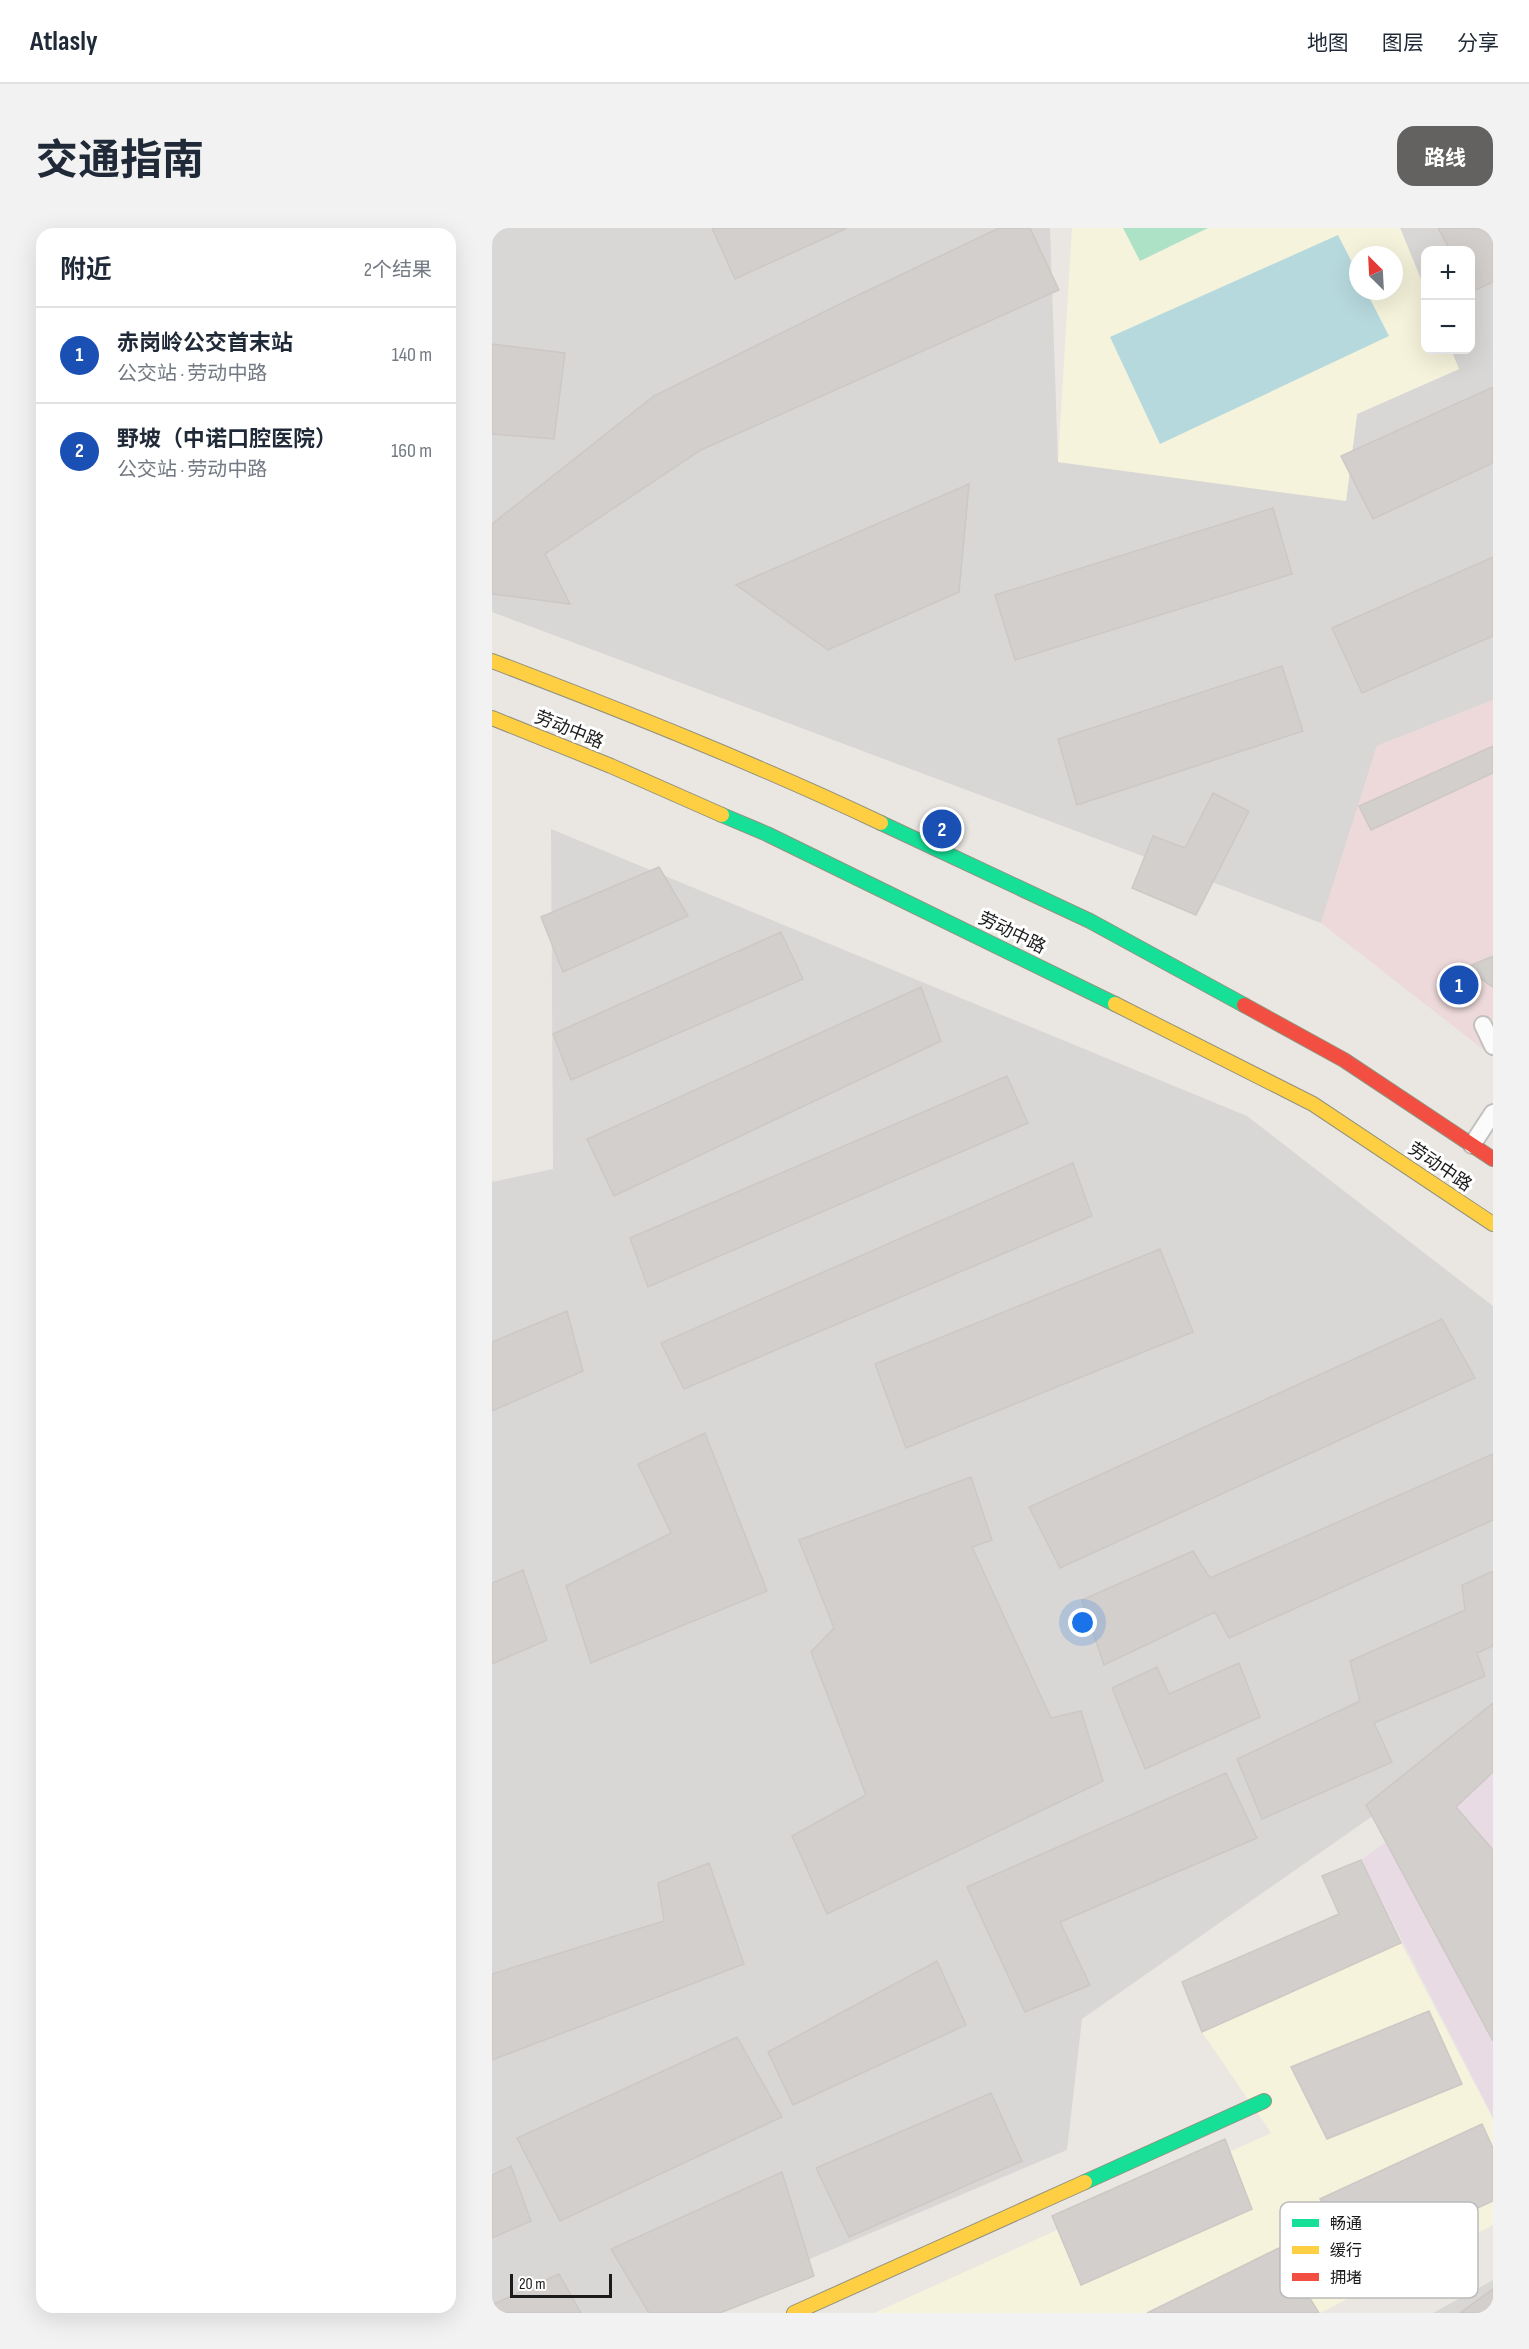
<!DOCTYPE html>
<html lang="zh">
<head>
<meta charset="utf-8">
<style>
	:root { --surface:#fff; --page:#f2f2f3; --text:#1f2937; --muted:#747a83; --line:#e0e1e3; --accent:#636261 }
	body { margin:0; font-family:"Sofia Sans Condensed","Noto Sans SC",sans-serif; background:var(--page); color:var(--text) }
	.controls { position:absolute; right:18px; top:18px; display:grid; overflow:hidden; border-radius:12px; box-shadow:0 6px 24px #0002 }
	.controls button { width:54px; height:54px; display:grid; place-items:center; padding:0; border:0; border-bottom:2px solid var(--line); background:var(--surface); color:var(--text); font:30px sans-serif }
	.compass { position:absolute; left:857px; top:18px; width:54px; height:54px; border-radius:50%; background:var(--surface); box-shadow:0 6px 24px #0002; rotate:336deg }
	.scale { position:absolute; left:18px; bottom:15px; width:102px; box-sizing:border-box; padding-left:6px; border:3px solid #1b1b1b; border-top:0; font-size:16px; line-height:21px; white-space:nowrap; color:#1b1b1b; -webkit-text-stroke:4px #fff; paint-order:stroke }
	.you { position:absolute; left:591px; top:1395px; width:21px; height:21px; margin:-15px; border:4px solid #fff; border-radius:50%; background:#1a73e8; box-shadow:0 0 0 9px #1a73e833 }
	.badge { display:grid; place-items:center; width:39px; height:39px; border-radius:50%; background:var(--accent); color:#fff; font-size:20px; font-weight:700 }
	.pin { position:absolute; translate:-50% -50%; border:3px solid #fff; box-shadow:0 2px 6px #0006 }
	.list { margin:0; padding:0; list-style:none }
	h2 { display:flex; justify-content:space-between; align-items:center; height:78px; margin:0; padding:0 24px; font-size:26px }
	h2 small { font-size:20px; font-weight:400; color:var(--muted) }
	.list li { display:grid; grid-template-columns:39px 1fr auto; gap:18px; align-items:center; box-sizing:border-box; height:96px; padding:0 24px; border-top:2px solid var(--line) }
	.list b { display:block; font-size:22px; white-space:nowrap }
	.list p { margin:0; font-size:20px; white-space:nowrap; color:var(--muted) }
	.list em { font-size:20px; font-style:normal; color:var(--muted) }
	.map { position:relative; flex:none; width:1001px; height:2085px; overflow:hidden; border-radius:18px }
	header { display:flex; align-items:center; gap:36px; box-sizing:border-box; height:84px; padding:0 30px; background:var(--surface); border-bottom:2px solid var(--line) }
	header strong { font-size:28px }
	nav { display:flex; gap:33px; margin-inline-start:auto; font-size:21px }
	.intro { display:flex; align-items:center; justify-content:space-between; box-sizing:border-box; height:144px; padding:0 36px }
	h1 { margin:0; font-size:42px }
	.button { padding:15px 27px; border-radius:18px; background:var(--accent); color:#fff; font-size:21px; font-weight:700 }
	main { display:flex; gap:36px; padding:0 36px }
	aside { flex:1; background:var(--surface); border-radius:18px; box-shadow:0 6px 24px #0002 }
	.map>svg:first-child { display:block }
	.residential { fill:#d9d7d5 }
	.commercial { fill:#edd9d9 }
	.industrial { fill:#e8dbe4 }
	.education { fill:#f6f3dc; fill-rule:evenodd }
	.pitch { fill:#aee2c7 }
	.water { fill:#b6d9de }
	.building { fill:#d2cfcc; stroke:#cdc8c5; stroke-width:1.5 }
	.lines { fill:none; stroke-linecap:round; stroke-linejoin:round }
	.lane-casing { stroke:#c2c1bf; stroke-width:20 }
	.fast-casing { stroke:#93927c; stroke-width:16 }
	.slow-casing { stroke:#93927c; stroke-width:16 }
	.jam-casing { stroke:#93927c; stroke-width:16 }
	.lane { stroke:#fcfbfb; stroke-width:16 }
	.fast { stroke:#16e098; stroke-width:14 }
	.slow { stroke:#ffcf43; stroke-width:14 }
	.jam { stroke:#f24e42; stroke-width:14 }
	.labels { text-anchor:middle; dominant-baseline:central; stroke-width:6; stroke-linejoin:round; paint-order:stroke }
	.street-label { font-size:18px; fill:#1b1b1b; stroke:#fff }
	.key { fill:#fff; stroke:#bbb; stroke-width:1.5 }
	.key-label { font-size:16px; fill:#1b1b1b }
</style>
</head>
<body>
<header>
<strong>Atlasly</strong>
<nav><a>地图</a><a>图层</a><a>分享</a></nav>
</header>
<div class="intro"><h1>交通指南</h1><a class="button">路线</a></div>
<main>
<aside>
<h2>附近<small>2个结果</small></h2>
<ul class="list">
<li><span class="badge" style="background:#1a4fb4">1</span><div><b>赤岗岭公交首末站</b><p>公交站 · 劳动中路</p></div><em>140 m</em></li>
<li><span class="badge" style="background:#1a4fb4">2</span><div><b>野坡（中诺口腔医院）</b><p>公交站 · 劳动中路</p></div><em>160 m</em></li>
</ul>
</aside>
<div class="map">
<svg width="1001" height="2085" viewBox="0 0 1001 2085">
	<rect width="100%" height="100%" fill="#eae7e3"/>
	<path class="residential" d="M0 0H558L566 234 854 272 865 186 967 141 959 122H978V22H934L933 61 908 0H1001V472L885 518 829 695 0 384Z
		M59 601 755 888 1001 1078V1504L590 1791 575 1922 190 2085H0V954L61 941Z
		M1001 2052V2085H941Z"/>
	<path class="commercial" d="M1001 472V829L829 695 885 518Z"/>
	<path class="industrial" d="M1001 1538V1889L869 1632Z"/>
	<path class="education" d="M580 0H908L933 61 934 122H959L967 141 865 186 854 273 566 234ZM866 27H902V63H866Z
		M909 1715 1001 1891V1997L828 2085H382L779 1905 710 1804Z"/>
	<path class="pitch" d="M631 0H716L648 33Z"/>
	<path class="water" d="M846 7 866 46V63H874L897 108 668 216 618 109Z"/>
	<path class="building" d="M220 0H355L243 51Z
		M507 0H538L567 62 209 222 53 326 78 376 0 366V296L162 168 356 72Z
		M946 0H1001V54L979 64 978 22H958Z
		M0 116 73 125 62 211 0 206Z
		M1001 159V235L881 291 849 228Z
		M477 256 467 364 336 422 244 357Z
		M781 280 800 346 523 432 503 367Z
		M1001 329V408L870 465 840 400Z
		M790 438 811 503 585 577 566 511Z
		M1001 518V545L879 602 867 578Z
		M721 565 757 583 704 687 640 660 661 608 693 620Z
		M167 639 196 688 71 744 49 689Z
		M289 704 311 751 79 852 61 806Z
		M1001 728V759L973 740Z
		M429 759 449 813 122 968 95 911Z
		M515 848 536 895 156 1059 138 1010Z
		M581 935 600 988 192 1161 169 1115Z
		M668 1021 701 1104 414 1220 383 1136Z
		M75 1083 91 1143 0 1183V1114Z
		M950 1091 983 1150 568 1340 537 1279Z
		M213 1205 275 1363 99 1435 74 1358 179 1305 146 1236Z
		M1001 1226V1292L737 1410 723 1384 612 1437 590 1372 701 1323 718 1350Z
		M479 1249 500 1312 480 1319 559 1490 589 1483 611 1553 335 1686 300 1608 374 1567 319 1424 342 1400 307 1312Z
		M31 1342 55 1412 0 1436V1355Z
		M1001 1343V1418L985 1425 993 1448 882 1495 900 1534 770 1591 745 1531 868 1473 858 1433 973 1382 970 1357Z
		M747 1435 768 1489 653 1541 620 1460 665 1439 677 1466Z
		M1001 1475V1544L964 1579 1001 1622V1813L874 1577Z
		M734 1545 765 1610 568 1694 598 1757 533 1784 475 1659Z
		M869 1632 909 1715 710 1804 690 1754 847 1686 830 1648Z
		M217 1635 252 1736 0 1832V1746L172 1693 166 1655Z
		M445 1733 474 1797 301 1877 276 1824Z
		M937 1783 970 1856 835 1911 799 1839Z
		M245 1809 290 1889 68 1993 25 1910Z
		M499 1865 530 1933 357 2009 324 1940Z
		M990 1896 1001 1920V1973L856 2040 828 1971Z
		M733 1911 760 1981 589 2057 560 1988Z
		M19 1938 39 1993 0 2010V1947Z
		M290 1944 322 2048 228 2085H157L119 2021Z
		M787 2020 827 2085H655Z
		M67 2046 89 2085H0V2077Z
		M1001 2061V2085H968Z"/>
	<g class="lines">
		<defs>
			<path id="lane" d="M991 797 1001 818
				M980 917 1001 885"/>
			<path id="fast" d="M230 587 275 606 623 776
				M389 595 598 693 752 777
				M593 1954 772 1873"/>
			<path id="slow" d="M0 433C131 483 262 535 389 595
				M0 490 119 538 230 587
				M623 776 821 876 1001 996
				M302 2085 593 1954"/>
			<path id="jam" d="M752 777 852 832 1001 931"/>
		</defs>
		<use href="#lane" class="lane-casing"/>
		<use href="#fast" class="fast-casing"/>
		<use href="#slow" class="slow-casing"/>
		<use href="#jam" class="jam-casing"/>
		<use href="#lane" class="lane"/>
		<use href="#fast" class="fast"/>
		<use href="#slow" class="slow"/>
		<use href="#jam" class="jam"/>
	</g>
	<g class="labels">
		<g class="street-label">
			<text transform="translate(77 502) rotate(22)">劳动中路</text>
			<text transform="translate(520 705) rotate(26)">劳动中路</text>
			<text transform="translate(948 939) rotate(34)">劳动中路</text>
		</g>
	</g>
	<rect x="788" y="1974" width="198" height="96" rx="9" class="key"/>
	<rect x="800" y="1991" width="27" height="8" fill="#16e098"/>
	<rect x="800" y="2018" width="27" height="8" fill="#ffcf43"/>
	<rect x="800" y="2045" width="27" height="8" fill="#f24e42"/>
	<g class="key-label">
		<text x="838" y="2001">畅通</text>
		<text x="838" y="2028">缓行</text>
		<text x="838" y="2055">拥堵</text>
	</g>
</svg>
<div class="controls">
<button>+</button>
<button>−</button>
</div>
<svg class="compass" viewBox="-18 -18 36 36"><path d="M0-13l5 13h-10z" fill="#e53935"/><path d="M0 13l5-13h-10z" fill="#747a83"/></svg>
<div class="scale">20 m</div>
<div class="you"></div>
<div class="pin badge" style="left:967px;top:757px;background:#1a4fb4">1</div>
<div class="pin badge" style="left:450px;top:601px;background:#1a4fb4">2</div>
</div>
</main>
</body>
</html>
